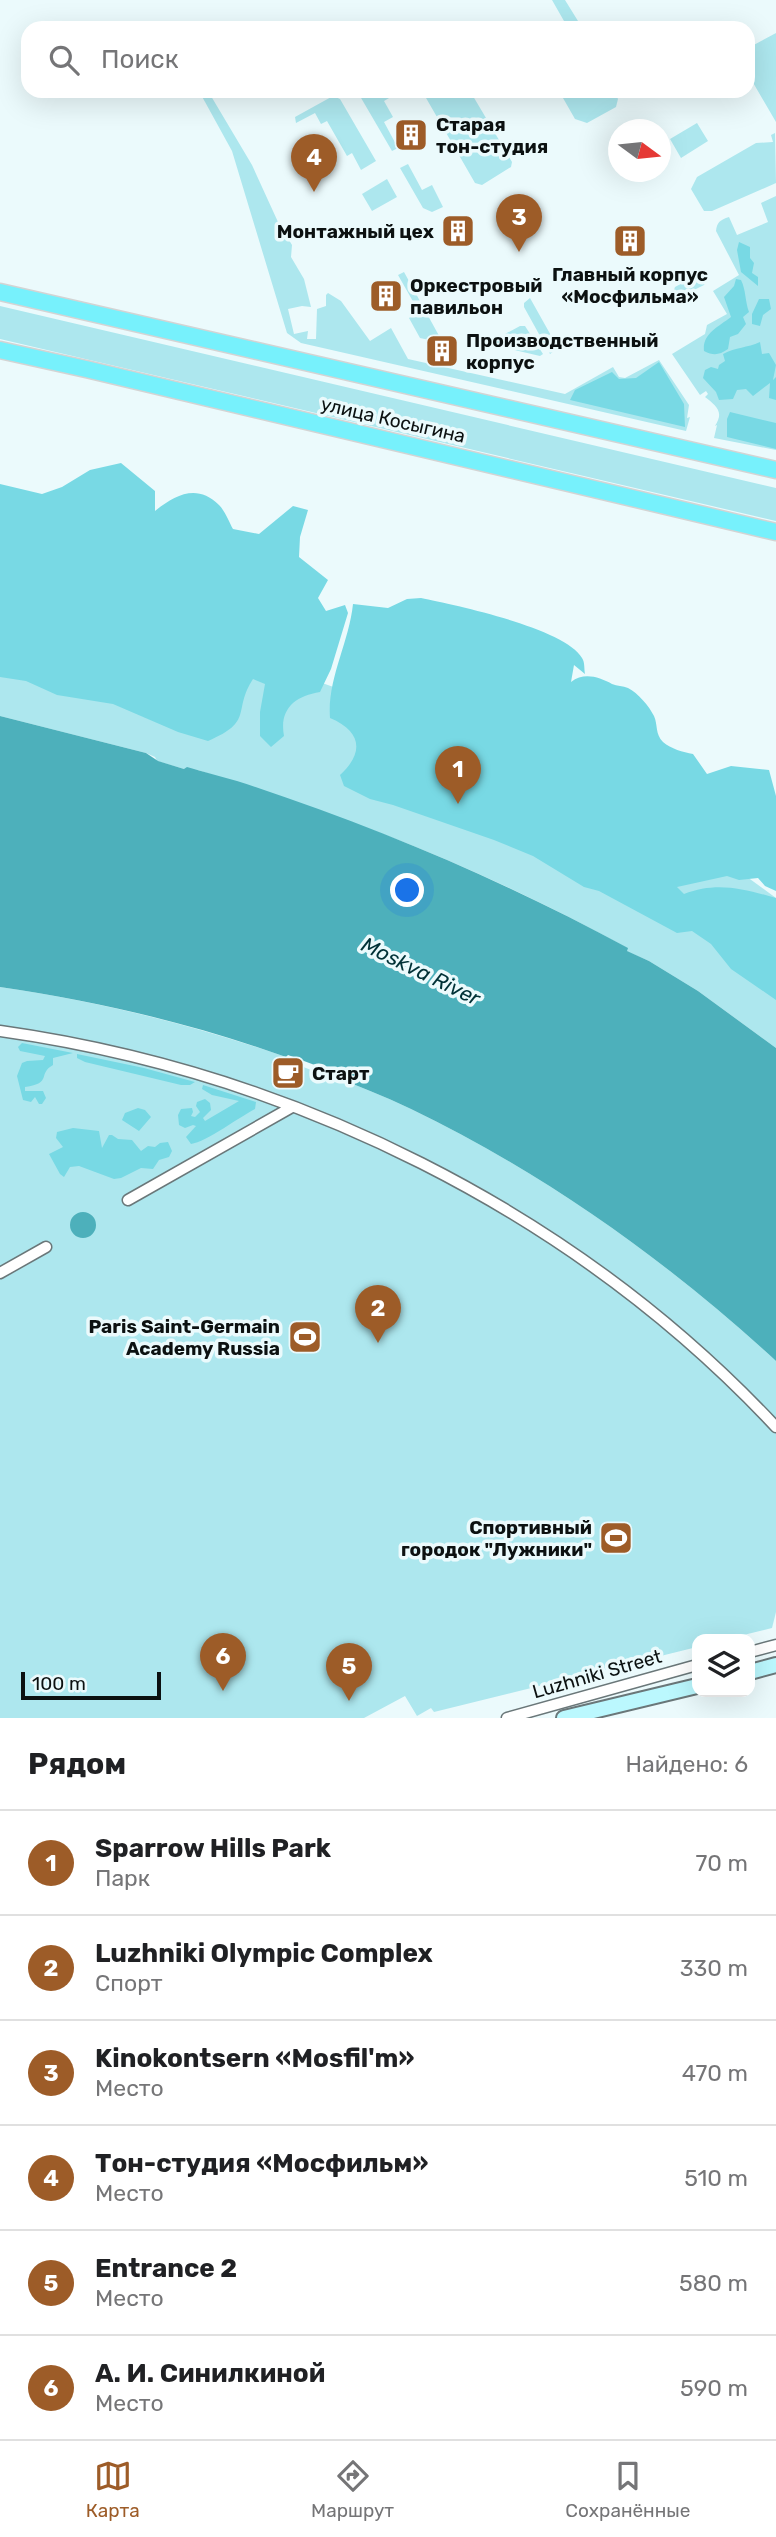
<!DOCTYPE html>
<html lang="ru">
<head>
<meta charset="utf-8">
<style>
	:root { --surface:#fff; --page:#f6f6f6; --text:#202124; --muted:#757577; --line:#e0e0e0; --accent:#9d5c28 }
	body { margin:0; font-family:Rubik,sans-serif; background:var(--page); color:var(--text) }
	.controls { position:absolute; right:21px; bottom:21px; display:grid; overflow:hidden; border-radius:14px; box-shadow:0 7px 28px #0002 }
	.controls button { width:63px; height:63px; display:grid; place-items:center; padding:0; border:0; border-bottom:2px solid var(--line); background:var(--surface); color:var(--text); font:35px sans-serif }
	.compass { position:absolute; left:608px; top:119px; width:63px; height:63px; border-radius:50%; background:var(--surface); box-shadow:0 7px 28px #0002; rotate:105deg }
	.scale { position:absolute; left:21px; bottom:18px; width:140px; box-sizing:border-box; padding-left:7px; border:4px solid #0c1111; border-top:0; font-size:19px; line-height:24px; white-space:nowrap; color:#0c1111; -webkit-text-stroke:5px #ebfafc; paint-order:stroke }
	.you { position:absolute; left:408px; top:891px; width:24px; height:24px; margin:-18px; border:5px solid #fff; border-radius:50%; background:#1a73e8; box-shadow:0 0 0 10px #1a73e833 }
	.badge { display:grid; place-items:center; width:46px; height:46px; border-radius:50%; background:var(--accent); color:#fff; font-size:23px; font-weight:700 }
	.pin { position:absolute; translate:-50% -58px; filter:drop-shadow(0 2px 4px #0008) }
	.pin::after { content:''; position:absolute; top:37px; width:24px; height:21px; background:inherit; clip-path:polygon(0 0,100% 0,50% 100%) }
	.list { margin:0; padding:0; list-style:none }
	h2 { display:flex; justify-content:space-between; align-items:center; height:91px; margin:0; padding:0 28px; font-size:30px }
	h2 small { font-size:23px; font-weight:400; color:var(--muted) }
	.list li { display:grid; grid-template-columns:46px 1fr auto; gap:21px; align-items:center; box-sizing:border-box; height:105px; padding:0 28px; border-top:2px solid var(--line) }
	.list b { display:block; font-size:26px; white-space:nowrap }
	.list p { margin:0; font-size:23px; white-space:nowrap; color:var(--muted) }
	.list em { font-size:23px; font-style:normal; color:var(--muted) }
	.icon { flex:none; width:38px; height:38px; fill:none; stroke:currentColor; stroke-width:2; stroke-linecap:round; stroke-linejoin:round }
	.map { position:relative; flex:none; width:776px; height:1718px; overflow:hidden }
	.search { position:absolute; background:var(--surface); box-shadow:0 7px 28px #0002; left:21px; right:21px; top:21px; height:77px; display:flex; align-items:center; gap:18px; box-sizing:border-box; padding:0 24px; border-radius:21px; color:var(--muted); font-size:26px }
	.sheet { height:721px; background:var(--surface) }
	nav { display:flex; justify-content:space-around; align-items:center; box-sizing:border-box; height:98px; border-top:2px solid var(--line); background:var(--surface); font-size:19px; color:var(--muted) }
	nav a { display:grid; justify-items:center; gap:4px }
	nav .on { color:var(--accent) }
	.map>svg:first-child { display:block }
	.green { fill:#ade7ee }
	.forest { fill:#78d9e4 }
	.water { fill:#4db0bb }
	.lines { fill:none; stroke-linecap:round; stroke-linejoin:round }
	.street-casing { stroke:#6a7779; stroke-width:13 }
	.secondary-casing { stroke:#6a7779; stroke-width:18 }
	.primary-casing { stroke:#d3d4d4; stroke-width:19 }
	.street { stroke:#fff; stroke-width:10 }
	.secondary { stroke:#bbf8fe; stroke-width:14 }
	.primary { stroke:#77f1fc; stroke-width:16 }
	.labels { text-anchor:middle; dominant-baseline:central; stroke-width:7; stroke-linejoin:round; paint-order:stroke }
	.poi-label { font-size:19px; font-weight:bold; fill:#0c1111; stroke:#ebfafc; text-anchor:start }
	.street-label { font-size:19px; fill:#0c1111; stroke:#ebfafc }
	.water-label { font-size:21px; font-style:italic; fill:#013237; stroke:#ebfafc }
</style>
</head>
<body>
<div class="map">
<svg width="776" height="1718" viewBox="0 0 776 1718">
	<rect width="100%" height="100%" fill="#ebfafc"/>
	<path class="green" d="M552 0H565L578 21 576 27 568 28Z
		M776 33V122L748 74V48Z
		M199 91H208L252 165 278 222 292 245 291 257 304 279 311 307 302 306 288 309 294 334 308 331 307 339H316L317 309 326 306V295L328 293 341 301 370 341 391 328 408 359 565 394 613 367 619 377 625 378 659 360 689 405 687 418 690 417 686 431 301 343 287 333 232 151Z
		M357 91H401L384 101 393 117 384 122 398 148 392 151Z
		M422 91H470L512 162 511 167 482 185 475 183Z
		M559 91H614L618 99 616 107 587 123 575 119Z
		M333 96 340 99 376 161 361 170 352 153 347 156 327 121 321 124 315 113 296 123 295 117Z
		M697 123 708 141 681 158 670 139Z
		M775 133 776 183 712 211H704L691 189 697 177 756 143 773 142 771 135Z
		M408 164 422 190 432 185 443 207 432 212 423 208 400 168Z
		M387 179 397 197 372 211 362 194Z
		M776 196V450L714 438 717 425 715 426C725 411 715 405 705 397L708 394 706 391 700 395 672 354 705 334 707 325 727 314 713 291 739 275 716 231C717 222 720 220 729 217L737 235 768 222 761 203Z
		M404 272 443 343 420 338 409 318 419 312 398 275Z
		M699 274 704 276 706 281 704 285 680 297 677 296 674 290 675 287Z
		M530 298 558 348 550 354 524 307V303Z
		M0 306 776 488V521L0 339Z
		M520 326H525L543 354 540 356 493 345 492 341Z
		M0 555 277 667 421 718 743 874 776 898V1048L698 991 649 961 626 951 627 948C546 903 462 864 375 831 317 809 257 791 198 770L184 769 157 761 155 757 146 753 0 716Z
		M0 987C98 1001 193 1025 286 1057V1060L326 1076 328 1074C355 1085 384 1096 411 1109 546 1174 666 1260 776 1361V1612L772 1628 727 1639H697V1647L434 1712 431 1708 417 1716 405 1696 364 1718H0Z"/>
	<path class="forest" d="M739 242 750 247V258L754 263 752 273 758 277V286L741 272 737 250Z
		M736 279 741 280C746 290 745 301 749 312L743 317 746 324 738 334 730 337 728 349C719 355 714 356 704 351 702 334 718 327 731 317L724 297 734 286Z
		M759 299H769L771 309 763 315 760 326 752 324V314Z
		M760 342 762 354 769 353 776 365 773 380 776 377V400L769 398 770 383 753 396 746 389 737 390 733 399 719 400 716 392 703 378 705 370 711 367 718 369 719 365 725 361 723 354C736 347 747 348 760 342Z
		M659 362 684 404 685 427 570 400 575 390 612 372 619 379 636 378Z
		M730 412 776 423V449L727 437V419Z
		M121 463 155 491V511C175 495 197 483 219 505 225 511 229 522 233 529L259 534 293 506 308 510 300 537 299 557 328 580 318 598 326 611 345 605 348 613 331 669 320 692C295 696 279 709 284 736L271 747 260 736V712L265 684 253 679C232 711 255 721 208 741L178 732 113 704 57 695 26 681 0 677V484L42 494 62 487 90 470Z
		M421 598C455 605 565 628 582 658 585 662 584 669 585 674L574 665 571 682C584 672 599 677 612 684 617 686 623 686 628 688 638 693 649 706 654 716 658 725 655 734 663 742 671 749 683 752 693 754L707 774 731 766 769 770 776 796V891L765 886 758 878 739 880 727 876 677 887 684 894C717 881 744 889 776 898V1000L731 969 711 944 692 931 677 933 599 891 584 887 533 856 494 840 393 805 370 799 344 786 340 775C365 752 361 731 330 718 327 679 349 643 353 604L388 608 407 599Z
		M22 1043 73 1053 53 1058V1065C37 1074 53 1083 25 1087V1091H43L46 1098 42 1104H39L35 1097 31 1102 23 1100 17 1076 22 1063 27 1061 43 1060 45 1056 20 1051 18 1047Z
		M77 1054 144 1068 195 1082 190 1085H181L85 1062 77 1058Z
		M203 1085 256 1102 255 1109C241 1116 206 1142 191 1144L186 1137 196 1126 193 1125 185 1128 179 1125 178 1115 181 1109 192 1108 193 1112 191 1116 195 1117 200 1112 196 1106 197 1102 205 1099 210 1103 211 1110 203 1118 205 1121 239 1101 212 1095 202 1089Z
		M138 1108 145 1110 151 1117 139 1131 122 1120 125 1113Z
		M73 1128 99 1131 102 1148 109 1135H112L118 1139 132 1140 141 1151 148 1146 155 1147 160 1143 168 1142 172 1151 169 1157 159 1160 153 1169 141 1168 121 1178 114 1179 79 1166 70 1167 64 1177 60 1174 49 1154 63 1147 56 1138 57 1132Z"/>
	<path class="water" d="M0 716 146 753 158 761 184 769 187 767C203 772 220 776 237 781 372 825 503 880 628 948L627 951 649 961 698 991 776 1048V1361C666 1260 546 1174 411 1109 384 1096 355 1085 328 1074V1070L288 1055 286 1057C194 1024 97 1001 0 987Z
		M70 1225a13 13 0 1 1 26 0a13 13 0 1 1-26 0Z"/>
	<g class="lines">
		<defs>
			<path id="street" d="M0 1031C292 1072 574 1211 776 1427
				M128 1200 292 1107
				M0 1273 46 1247
				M750 1652 776 1645
				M507 1718 697 1665"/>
			<path id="secondary" d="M750 1672 776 1665
				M564 1718 697 1686"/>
			<path id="primary" d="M0 292 776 470
				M0 350 86 369 776 532"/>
		</defs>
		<use href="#street" class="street-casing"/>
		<use href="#secondary" class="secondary-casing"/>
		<use href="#primary" class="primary-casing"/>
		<use href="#street" class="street"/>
		<use href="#secondary" class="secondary"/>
		<use href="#primary" class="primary"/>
	</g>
	<defs>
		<symbol id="building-square" viewBox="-11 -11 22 22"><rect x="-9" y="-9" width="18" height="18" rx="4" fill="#9d5c28" stroke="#ebfafc"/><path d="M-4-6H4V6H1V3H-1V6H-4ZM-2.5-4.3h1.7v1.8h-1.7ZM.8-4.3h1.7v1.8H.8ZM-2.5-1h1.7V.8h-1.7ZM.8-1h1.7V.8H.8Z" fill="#fff"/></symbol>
		<symbol id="cafe-square" viewBox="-11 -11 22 22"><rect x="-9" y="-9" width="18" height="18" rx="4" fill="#9d5c28" stroke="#ebfafc"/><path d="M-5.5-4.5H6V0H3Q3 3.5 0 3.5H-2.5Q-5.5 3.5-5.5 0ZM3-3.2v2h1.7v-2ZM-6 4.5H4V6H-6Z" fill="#fff"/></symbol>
		<symbol id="stadium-square" viewBox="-11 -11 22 22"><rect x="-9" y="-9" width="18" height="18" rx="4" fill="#9d5c28" stroke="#ebfafc"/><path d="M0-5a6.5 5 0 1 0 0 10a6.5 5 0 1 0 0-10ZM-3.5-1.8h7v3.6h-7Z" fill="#fff"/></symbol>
	</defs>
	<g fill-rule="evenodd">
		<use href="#building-square" x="392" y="116" width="38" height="38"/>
		<use href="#building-square" x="439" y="212" width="38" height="38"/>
		<use href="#building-square" x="611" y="222" width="38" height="38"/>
		<use href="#building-square" x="367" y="277" width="38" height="38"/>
		<use href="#building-square" x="423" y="332" width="38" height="38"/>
		<use href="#cafe-square" x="269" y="1054" width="38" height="38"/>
		<use href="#stadium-square" x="286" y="1318" width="38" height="38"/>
		<use href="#stadium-square" x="597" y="1519" width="38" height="38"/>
	</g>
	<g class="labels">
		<g class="poi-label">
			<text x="436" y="124">Старая<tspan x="436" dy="22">тон-студия</tspan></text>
			<text x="434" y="231" text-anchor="end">Монтажный цех</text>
			<text x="630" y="274" text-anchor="middle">Главный корпус<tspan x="630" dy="22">«Мосфильма»</tspan></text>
			<text x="410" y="285">Оркестровый<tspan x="410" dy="22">павильон</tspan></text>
			<text x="466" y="340">Производственный<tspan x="466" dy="22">корпус</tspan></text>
			<text x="312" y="1073">Старт</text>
			<text x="280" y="1326" text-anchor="end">Paris Saint-Germain<tspan x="280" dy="22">Academy Russia</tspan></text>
			<text x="592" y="1527" text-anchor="end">Спортивный<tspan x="592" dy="22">городок "Лужники"</tspan></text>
		</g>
		<g class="street-label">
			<text transform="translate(393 420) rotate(13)">улица Косыгина</text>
			<text transform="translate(597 1674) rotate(-16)">Luzhniki Street</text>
		</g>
		<g class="water-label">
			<text transform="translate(421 971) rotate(26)">Moskva River</text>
		</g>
	</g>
</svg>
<div class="controls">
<button><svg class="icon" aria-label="layers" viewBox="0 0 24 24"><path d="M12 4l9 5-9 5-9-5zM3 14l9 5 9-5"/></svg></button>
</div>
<svg class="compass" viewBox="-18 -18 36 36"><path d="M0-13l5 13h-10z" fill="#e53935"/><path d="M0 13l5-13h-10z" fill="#757577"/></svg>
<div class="scale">100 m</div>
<div class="you"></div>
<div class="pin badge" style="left:458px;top:804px">1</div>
<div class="pin badge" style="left:378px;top:1343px">2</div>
<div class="pin badge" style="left:519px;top:252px">3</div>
<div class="pin badge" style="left:314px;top:192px">4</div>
<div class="pin badge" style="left:349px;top:1701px">5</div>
<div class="pin badge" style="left:223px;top:1691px">6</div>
<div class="search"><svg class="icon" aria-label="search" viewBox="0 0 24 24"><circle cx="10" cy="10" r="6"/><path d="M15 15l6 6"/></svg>Поиск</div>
</div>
<section class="sheet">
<h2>Рядом<small>Найдено: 6</small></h2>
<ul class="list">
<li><span class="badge">1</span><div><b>Sparrow Hills Park</b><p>Парк</p></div><em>70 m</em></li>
<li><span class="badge">2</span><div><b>Luzhniki Olympic Complex</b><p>Спорт</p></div><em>330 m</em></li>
<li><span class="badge">3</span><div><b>Kinokontsern «Mosfil'm»</b><p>Место</p></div><em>470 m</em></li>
<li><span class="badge">4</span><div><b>Тон-студия «Мосфильм»</b><p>Место</p></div><em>510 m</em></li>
<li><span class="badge">5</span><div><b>Entrance 2</b><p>Место</p></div><em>580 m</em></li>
<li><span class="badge">6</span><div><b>А. И. Синилкиной</b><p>Место</p></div><em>590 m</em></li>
</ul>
</section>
<nav>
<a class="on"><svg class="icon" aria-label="map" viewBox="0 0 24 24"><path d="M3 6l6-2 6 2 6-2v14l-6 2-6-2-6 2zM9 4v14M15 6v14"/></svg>Карта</a>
<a><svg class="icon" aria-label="directions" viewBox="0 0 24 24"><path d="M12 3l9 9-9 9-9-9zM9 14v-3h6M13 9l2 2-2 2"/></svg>Маршрут</a>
<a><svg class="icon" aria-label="saved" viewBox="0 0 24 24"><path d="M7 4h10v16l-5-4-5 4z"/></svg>Сохранённые</a>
</nav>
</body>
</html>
